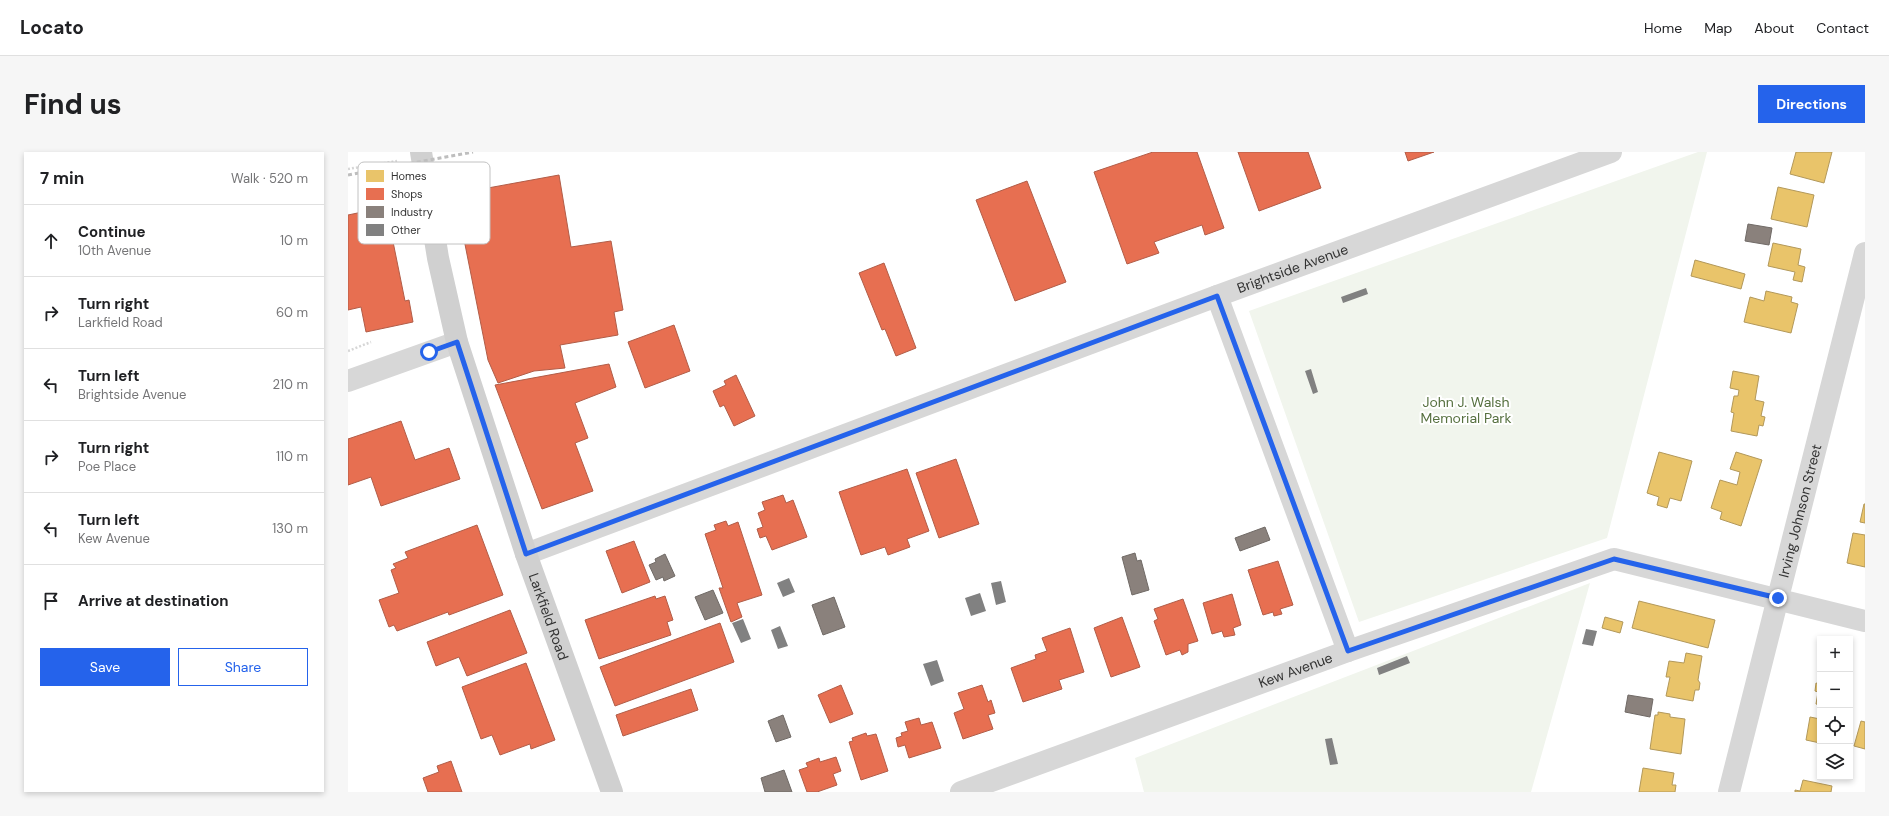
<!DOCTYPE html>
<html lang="en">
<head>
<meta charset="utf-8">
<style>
	:root { --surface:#fff; --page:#f6f6f6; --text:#202124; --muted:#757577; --line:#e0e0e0; --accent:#2563eb }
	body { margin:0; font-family:"DM Sans",sans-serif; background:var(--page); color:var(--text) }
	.controls { position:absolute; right:12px; bottom:12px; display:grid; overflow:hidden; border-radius:0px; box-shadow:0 2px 6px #0003 }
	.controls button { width:36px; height:36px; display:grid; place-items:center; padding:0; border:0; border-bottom:1px solid var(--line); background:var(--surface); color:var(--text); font:20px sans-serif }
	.stop { position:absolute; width:12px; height:12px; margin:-9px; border:3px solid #2563eb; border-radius:50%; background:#fff }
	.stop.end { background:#2563eb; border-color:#fff; box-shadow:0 1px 4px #0008 }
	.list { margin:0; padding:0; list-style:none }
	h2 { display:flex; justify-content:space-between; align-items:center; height:52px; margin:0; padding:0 16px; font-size:17px }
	h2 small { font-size:13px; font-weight:400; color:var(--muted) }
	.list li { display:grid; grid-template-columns:26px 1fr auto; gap:12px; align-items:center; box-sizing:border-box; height:72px; padding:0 16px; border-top:1px solid var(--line) }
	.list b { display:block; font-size:15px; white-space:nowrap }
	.list p { margin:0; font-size:13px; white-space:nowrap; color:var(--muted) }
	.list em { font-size:13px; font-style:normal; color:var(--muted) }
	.actions { display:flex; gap:8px; padding:12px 16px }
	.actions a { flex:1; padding:9px 0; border:1px solid var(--accent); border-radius:0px; text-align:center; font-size:14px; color:var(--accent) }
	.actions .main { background:var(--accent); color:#fff }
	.icon { flex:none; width:22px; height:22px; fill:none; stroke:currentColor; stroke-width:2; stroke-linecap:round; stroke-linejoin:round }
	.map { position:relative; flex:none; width:1517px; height:640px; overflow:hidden; border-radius:0px }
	header { display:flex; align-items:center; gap:24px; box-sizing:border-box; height:56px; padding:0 20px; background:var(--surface); border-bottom:1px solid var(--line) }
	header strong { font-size:19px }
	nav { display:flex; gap:22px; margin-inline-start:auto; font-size:14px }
	.intro { display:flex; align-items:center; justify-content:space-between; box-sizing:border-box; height:96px; padding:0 24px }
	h1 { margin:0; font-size:28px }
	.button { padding:10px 18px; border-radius:0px; background:var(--accent); color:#fff; font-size:14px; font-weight:700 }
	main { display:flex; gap:24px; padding:0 24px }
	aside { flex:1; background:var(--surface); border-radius:0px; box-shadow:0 2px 6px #0003 }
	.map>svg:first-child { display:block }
	.green { fill:#f1f5ed }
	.homes { fill:#e9c46a; stroke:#b2985a }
	.shops { fill:#e76f51; stroke:#b15d48 }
	.industry { fill:#8a817c; stroke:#706a66 }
	.building { fill:#818181 }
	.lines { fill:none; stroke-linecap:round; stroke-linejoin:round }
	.path { stroke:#d6d6d6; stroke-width:2.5; stroke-dasharray:2 2; stroke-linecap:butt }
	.street { stroke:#d7d7d7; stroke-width:22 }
	.secondary { stroke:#d0d0d0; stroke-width:22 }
	.rail { stroke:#bebebe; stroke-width:3; stroke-dasharray:4 3; stroke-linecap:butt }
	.route { stroke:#2563eb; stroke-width:5 }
	.labels { text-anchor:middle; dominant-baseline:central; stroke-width:4; stroke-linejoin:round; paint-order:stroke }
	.street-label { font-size:14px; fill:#333; stroke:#fff }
	.park-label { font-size:14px; fill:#56703f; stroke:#fff }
	.key { fill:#fff; stroke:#c2c2c2; stroke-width:1 }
	.key-label { font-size:11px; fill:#333 }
</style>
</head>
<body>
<header>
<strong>Locato</strong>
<nav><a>Home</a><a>Map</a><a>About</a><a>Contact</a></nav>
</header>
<div class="intro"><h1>Find us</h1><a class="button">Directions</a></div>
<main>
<aside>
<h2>7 min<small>Walk · 520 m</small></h2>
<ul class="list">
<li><svg class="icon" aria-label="ahead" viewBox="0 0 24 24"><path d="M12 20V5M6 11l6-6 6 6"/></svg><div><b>Continue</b><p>10th Avenue</p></div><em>10 m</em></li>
<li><svg class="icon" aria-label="right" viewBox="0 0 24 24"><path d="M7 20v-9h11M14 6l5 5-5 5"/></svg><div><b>Turn right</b><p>Larkfield Road</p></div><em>60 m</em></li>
<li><svg class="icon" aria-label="left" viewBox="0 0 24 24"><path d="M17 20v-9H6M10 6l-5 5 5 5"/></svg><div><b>Turn left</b><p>Brightside Avenue</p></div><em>210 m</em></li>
<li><svg class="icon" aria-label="right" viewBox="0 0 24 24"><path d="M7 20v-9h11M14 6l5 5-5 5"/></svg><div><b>Turn right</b><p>Poe Place</p></div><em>110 m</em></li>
<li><svg class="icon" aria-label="left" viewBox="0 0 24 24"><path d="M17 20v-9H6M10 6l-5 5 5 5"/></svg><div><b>Turn left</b><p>Kew Avenue</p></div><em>130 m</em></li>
<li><svg class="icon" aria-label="arrive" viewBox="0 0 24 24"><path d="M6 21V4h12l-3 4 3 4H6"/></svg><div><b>Arrive at destination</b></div></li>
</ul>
<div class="actions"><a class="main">Save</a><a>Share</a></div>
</aside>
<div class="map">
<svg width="1517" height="640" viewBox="0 0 1517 640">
	<rect width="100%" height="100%" fill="#fff"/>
	<path class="green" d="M1350 0H1359L1259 386 1011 470 901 159Z
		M1242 431 1183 640H796L787 606Z"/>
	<path class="homes" d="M1448 0H1484L1476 31 1442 22Z
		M1430 35 1466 43 1459 75 1423 67Z
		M1425 91 1453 97 1450 113 1457 115 1454 130 1445 128 1447 120 1420 114Z
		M1347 108 1397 122 1393 137 1343 124Z
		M1418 139 1444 145 1443 150 1450 152 1443 181 1396 170 1402 145 1416 149Z
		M1385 219 1411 224 1407 248 1416 250 1413 264 1417 265 1415 274 1411 273 1409 284 1383 279 1386 261 1383 260 1386 244H1390L1391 238 1382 236Z
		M1311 300 1344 309 1333 349 1322 346 1319 356 1309 353 1311 345 1299 341Z
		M1388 300 1414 308 1393 374 1372 367 1374 360 1363 356 1372 328 1389 333 1392 320 1382 317Z
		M1516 352H1517V371L1512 370Z
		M1505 381 1517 383V415L1499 411Z
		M1291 449 1367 468 1360 496 1284 476Z
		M1257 465 1275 470 1272 481 1254 476Z
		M1338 501 1354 504 1350 528 1352 531 1351 538H1347L1345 549 1318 544 1322 525H1318L1321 509 1336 511Z
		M1468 531 1472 532V553L1468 552 1470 540 1467 539Z
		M1310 560 1322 562V565L1337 567 1333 602 1302 597 1307 563H1310Z
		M1462 565 1472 567V591L1458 588Z
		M1513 569 1517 570V597L1506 594Z
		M1295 616 1326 621 1324 633H1328L1327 640H1291Z
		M1455 628 1484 634 1483 640H1447V638L1452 639Z"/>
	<path class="shops" d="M805 0H849L876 76 857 83 854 73 806 90 811 101 779 112 746 20Z
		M890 0H960L973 36 911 59Z
		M1057 0H1086L1060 9Z
		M211 23 223 95 263 89 275 158 266 160 270 183 212 193 217 216 186 219 150 231 140 208 107 42Z
		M679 29 718 130 667 149 628 48Z
		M38 55 57 149 61 148 65 170 18 180 13 155 0 158V63Z
		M536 111 568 196 548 204 537 177 534 178 511 121Z
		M326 173 342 219 297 236 280 190Z
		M261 212 268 235 227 251 240 286 227 291 245 339 194 357 147 233Z
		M388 223 407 264 386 274 376 253 372 255 365 239 378 233 376 229Z
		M53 269 67 308 101 296 112 327 33 354 23 325 0 333V287Z
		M608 307 631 372 591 386 568 321Z
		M559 317 581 379 559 387 562 395 540 403 537 395 513 403 491 340Z
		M435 343 438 351 445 348 459 385 424 398 418 384 412 386 409 377 415 375 410 361 417 358 414 350Z
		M378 369 380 374 390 370 414 443 389 451 394 465 383 470 371 436H375L357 382 368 378 366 373Z
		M129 373 155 443 101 463 100 460 49 479 46 473 41 475 31 448 51 441 43 418 48 416 45 412 60 406 57 400Z
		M286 389 302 430 274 441 258 399Z
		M930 409 945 453 932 457 934 462 926 464 925 460 915 463 900 418Z
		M884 442 893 473 885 476 887 483 876 485 874 479 864 482 855 451Z
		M307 444 308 447 317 444 325 468 319 470 323 483 251 507 237 468Z
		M835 447 850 489 840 492V500L834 503 832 498 818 503 806 469 810 467 806 457Z
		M162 458 179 501 119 524 111 505 88 514 79 490Z
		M774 465 792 515 763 525 746 476Z
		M372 471 386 510 267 554 252 515Z
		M722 476 736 520 711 528 714 537 675 550 663 516 688 507 687 503 699 499 694 486Z
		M178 511 207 588 183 597 182 592 152 603 144 583 133 587 114 535Z
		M493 533 505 562 482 571 470 543Z
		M634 533 640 550 643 548 647 561 640 563 645 577 615 587 606 561 616 557 610 541Z
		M343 537 350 558 275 584 268 563Z
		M571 566 573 573 584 570 593 596 561 606 557 593 550 595 548 586 554 584 553 581 560 579 557 570Z
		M518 581 519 584 528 582 540 619 513 628 501 590 505 589 504 586Z
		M488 605 493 619 485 622 489 633 469 640H459L451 618 460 615 458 611 471 606 472 610Z
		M103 609 114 640H80L75 626 91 620 89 614Z"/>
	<path class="industry" d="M1400 72 1424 76 1421 93 1397 89Z
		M917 375 922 388 892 399 887 386Z
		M787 401 789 409 793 408 801 438 784 443 774 405Z
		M317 402 327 424 316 429 315 425 308 428 301 413 308 410 307 407Z
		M365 438 375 461 357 468 347 445Z
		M486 445 497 475 475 483 464 453Z
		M1280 543 1305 547 1302 565 1277 560Z
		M435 563 443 585 428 590 420 569Z
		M436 618 444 640H417L413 626Z"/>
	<path class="building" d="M1018 136 1020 142 995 151 993 145Z
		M963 217 970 240 965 242 957 219Z
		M441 426 447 440 435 445 429 431Z
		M653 429 658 450 648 453 643 431Z
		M632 441 638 459 623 464 617 446Z
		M395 467 403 487 393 491 384 471Z
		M432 474 440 494 430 497 423 478Z
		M1238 477 1249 479 1245 494 1234 492Z
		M1059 504 1062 511 1031 523 1029 516Z
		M589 508 596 529 583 534 575 512Z
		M984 586 990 612 982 613 977 587Z"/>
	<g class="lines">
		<path class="path" d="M0 17 49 9
			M0 199 23 190"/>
		<g class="street">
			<path d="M869 144 1000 499"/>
			<path d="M0 229 109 190"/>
			<path id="s1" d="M178 402 869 144 1263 0"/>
			<path id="s2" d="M613 640 1000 499 1266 407 1517 469"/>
			<path id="s3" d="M1381 640 1517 101"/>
		</g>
		<path class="secondary" id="s4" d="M73 0 90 106 109 190 178 402 264 640"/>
		<path class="rail" d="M0 23 125 0"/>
	</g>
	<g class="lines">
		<path class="route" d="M81 200 109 190 178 402 869 144 1000 499 1266 407 1430 446"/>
	</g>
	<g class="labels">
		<g class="street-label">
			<text stroke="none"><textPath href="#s1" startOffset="818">Brightside Avenue</textPath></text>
			<text stroke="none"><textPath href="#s3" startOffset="290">Irving Johnson Street</textPath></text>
			<text stroke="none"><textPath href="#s4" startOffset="483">Larkfield Road</textPath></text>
			<text stroke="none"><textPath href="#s2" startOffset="356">Kew Avenue</textPath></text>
		</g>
		<g class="park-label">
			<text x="1118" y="250">John J. Walsh<tspan x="1118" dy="16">Memorial Park</tspan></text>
		</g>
	</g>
	<rect x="10" y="10" width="132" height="82" rx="6" class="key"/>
	<rect x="18" y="18" width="18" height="12" fill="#e9c46a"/>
	<rect x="18" y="36" width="18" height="12" fill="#e76f51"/>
	<rect x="18" y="54" width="18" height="12" fill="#8a817c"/>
	<rect x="18" y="72" width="18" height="12" fill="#818181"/>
	<g class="key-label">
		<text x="43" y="28">Homes</text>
		<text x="43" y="46">Shops</text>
		<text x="43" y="64">Industry</text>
		<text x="43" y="82">Other</text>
	</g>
</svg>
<div class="controls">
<button>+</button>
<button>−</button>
<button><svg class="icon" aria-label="locate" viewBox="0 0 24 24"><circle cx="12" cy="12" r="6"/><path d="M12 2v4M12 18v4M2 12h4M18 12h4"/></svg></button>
<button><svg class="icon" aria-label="layers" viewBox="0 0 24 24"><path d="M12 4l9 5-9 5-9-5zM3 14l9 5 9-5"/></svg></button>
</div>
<div class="stop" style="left:81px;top:200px"></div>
<div class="stop end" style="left:1430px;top:446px"></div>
</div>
</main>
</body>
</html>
